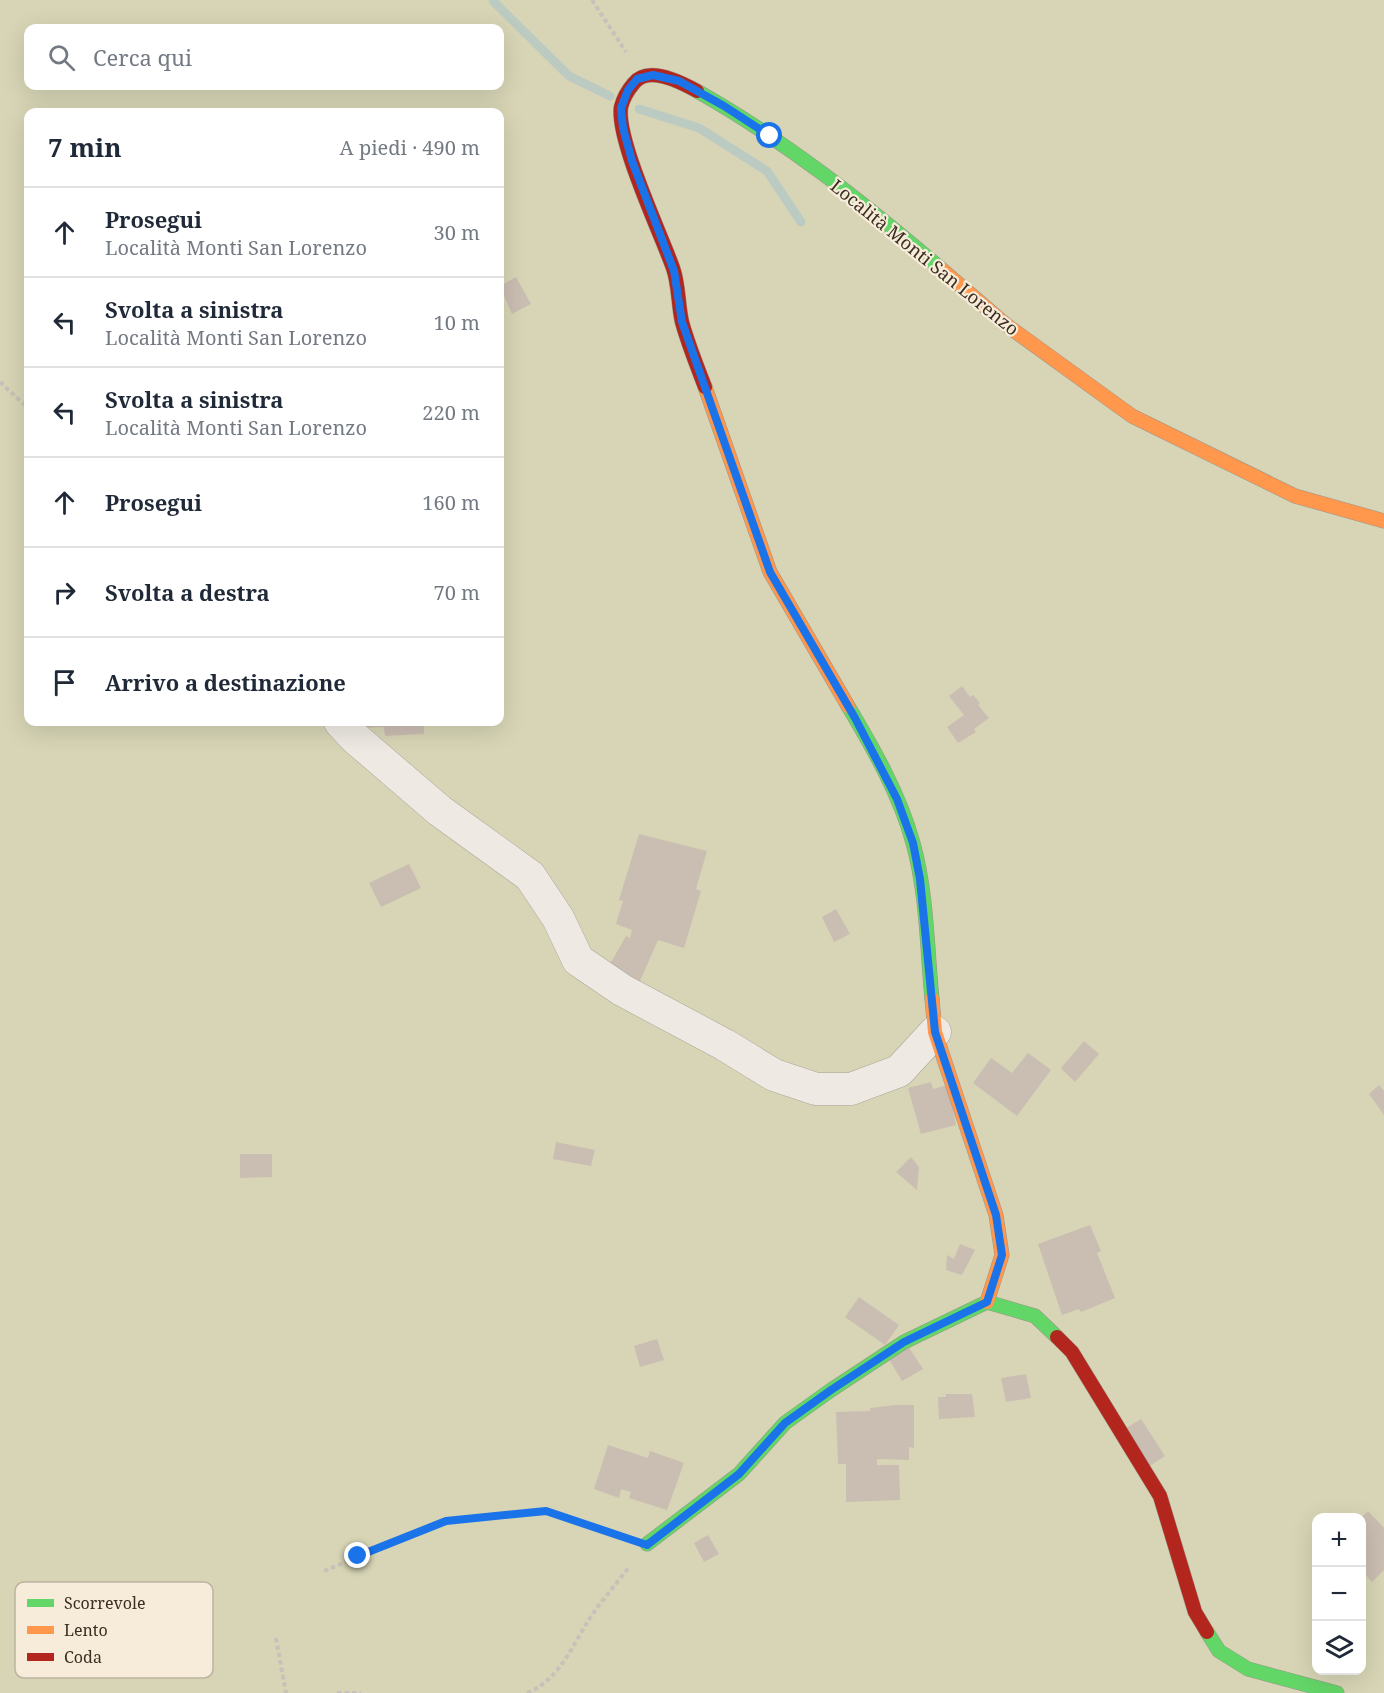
<!DOCTYPE html>
<html lang="it">
<head>
<meta charset="utf-8">
<style>
	:root { --surface:#fff; --page:#f2f2f3; --text:#1f2937; --muted:#747a83; --line:#e0e1e3 }
	body { margin:0; font-family:"Noto Serif",serif; background:var(--page); color:var(--text) }
	.controls { position:absolute; right:18px; bottom:18px; display:grid; overflow:hidden; border-radius:12px; box-shadow:0 6px 24px #0002 }
	.controls button { width:54px; height:54px; display:grid; place-items:center; padding:0; border:0; border-bottom:2px solid var(--line); background:var(--surface); color:var(--text); font:30px sans-serif }
	.stop { position:absolute; width:18px; height:18px; margin:-14px; border:4px solid #1a73e8; border-radius:50%; background:#fff }
	.stop.end { background:#1a73e8; border-color:#fff; box-shadow:0 2px 6px #0008 }
	.list { margin:0; padding:0; list-style:none }
	h2 { display:flex; justify-content:space-between; align-items:center; height:78px; margin:0; padding:0 24px; font-size:26px }
	h2 small { font-size:20px; font-weight:400; color:var(--muted) }
	.list li { display:grid; grid-template-columns:39px 1fr auto; gap:18px; align-items:center; box-sizing:border-box; height:90px; padding:0 24px; border-top:2px solid var(--line) }
	.list b { display:block; font-size:22px; white-space:nowrap }
	.list p { margin:0; font-size:20px; white-space:nowrap; color:var(--muted) }
	.list em { font-size:20px; font-style:normal; color:var(--muted) }
	.icon { flex:none; width:33px; height:33px; fill:none; stroke:currentColor; stroke-width:2; stroke-linecap:round; stroke-linejoin:round }
	.map { position:relative; flex:none; width:1384px; height:1693px; overflow:hidden }
	.search { position:absolute; background:var(--surface); box-shadow:0 6px 24px #0002; left:24px; top:24px; width:480px; height:66px; display:flex; align-items:center; gap:15px; box-sizing:border-box; padding:0 21px; border-radius:12px; color:var(--muted); font-size:22px }
	.panel { position:absolute; background:var(--surface); box-shadow:0 6px 24px #0002; left:24px; top:108px; width:480px; height:618px; border-radius:12px }
	.map>svg:first-child { display:block }
	.green { fill:#d7d5b5; fill-rule:evenodd }
	.lines { fill:none; stroke-linecap:round; stroke-linejoin:round }
	.stream { stroke:#bccbc1; stroke-width:9 }
	.building { fill:#cabdb2 }
	.street-casing { stroke:#aca49a; stroke-width:33 }
	.fast-casing { stroke:#9c948a; stroke-width:15 }
	.slow-casing { stroke:#9c948a; stroke-width:15 }
	.jam-casing { stroke:#9c948a; stroke-width:15 }
	.path { stroke:#c7c1b9; stroke-width:4; stroke-dasharray:4.5 3; stroke-linecap:butt }
	.street { stroke:#eeeae3; stroke-width:32 }
	.fast { stroke:#63d668; stroke-width:14 }
	.slow { stroke:#ff974d; stroke-width:14 }
	.jam { stroke:#b3261e; stroke-width:14 }
	.route { stroke:#1a73e8; stroke-width:8 }
	.labels { text-anchor:middle; dominant-baseline:central; stroke-width:4.5; stroke-linejoin:round; paint-order:stroke }
	.street-label { font-size:18px; fill:#3c2d21; stroke:#f6ecd9 }
	.key { fill:#f6ecd9; stroke:#beb3a2; stroke-width:1.5 }
	.key-label { font-size:16px; fill:#3c2d21 }
</style>
</head>
<body>
<div class="map">
<svg width="1384" height="1693" viewBox="0 0 1384 1693">
	<rect width="100%" height="100%" fill="#e6dfd2"/>
	<path class="green" d="M0 0H1384V1693H0ZM28 28H500V86H28ZM28 112H500V722H28ZM1316 1518H1362V1670H1316Z"/>
	<g class="lines">
		<path class="stream" d="M493 1 569 76 610 96
			M639 109 699 128 767 171 801 222"/>
	</g>
	<path class="building" d="M516 277 531 304 512 314 500 286Z
		M962 686 970 697 973 695 980 703 978 705 989 718 974 729 976 732 958 743 947 727 964 715 949 696Z
		M362 722H439V725L424 726V734L385 736 384 727 362 728Z
		M639 834 707 851 696 889 701 891 684 948 658 940 637 988 606 971 626 936 630 938 632 930 616 924 623 901 619 900Z
		M409 864 421 888 381 907 369 883Z
		M836 909 850 934 834 942 822 917Z
		M1084 1041 1099 1054 1075 1082 1061 1068Z
		M1028 1053 1051 1070 1017 1116 973 1083 991 1058 1012 1073Z
		M931 1082 933 1089 948 1085 956 1125 921 1134 908 1088Z
		M1379 1085 1384 1091V1115L1369 1094Z
		M556 1142 595 1150 591 1166 553 1159Z
		M240 1154H272V1177L240 1178Z
		M911 1157 919 1167 917 1190 896 1172Z
		M1090 1225 1101 1251 1097 1253 1115 1298 1081 1312 1079 1309 1062 1315 1038 1244Z
		M960 1244 975 1250 962 1275 946 1270 947 1255 954 1259Z
		M859 1297 899 1325 885 1345 845 1317Z
		M657 1339 664 1360 640 1367 634 1346Z
		M908 1346 923 1369 902 1381 889 1359Z
		M1026 1374 1031 1398 1006 1402 1001 1378Z
		M946 1394H972L975 1417 939 1419 938 1397H946Z
		M895 1405H914V1448L909 1447V1460L877 1459V1465H899L900 1500 846 1502V1464H838L836 1412 870 1411V1408Z
		M1141 1419 1165 1456 1148 1467 1123 1430Z
		M608 1445 648 1458 650 1451 684 1463 667 1510 629 1498 631 1492 621 1489 619 1498 594 1489Z
		M1368 1511 1384 1528V1570L1372 1582 1362 1571V1517Z
		M708 1535 719 1554 704 1562 694 1543Z"/>
	<g class="lines">
		<defs>
			<path id="street" d="M340 722 355 738 440 811 530 876 558 918 578 960 622 990 725 1045 774 1075 816 1089H851L899 1071 935 1032"/>
			<path id="fast" d="M697 91C784 140 864 203 940 268
				M848 706C873 748 900 795 913 843 927 893 927 948 932 999
				M647 1544 739 1474 785 1423 831 1390 904 1342 987 1302 1035 1316 1057 1337
				M1207 1632 1219 1651 1248 1669 1337 1693"/>
			<path id="slow" d="M940 268 1005 324 1132 416 1295 496 1384 521
				M705 387 770 572 848 706
				M932 999 935 1032 996 1215 1002 1255 987 1302"/>
			<path id="jam" d="M697 91C681 82 648 65 634 83 628 90 623 99 621 107 616 139 661 234 673 268 679 285 678 305 682 322 688 344 697 366 705 387
				M1057 1337 1072 1352 1160 1496 1195 1612 1207 1632"/>
		</defs>
		<use href="#street" class="street-casing"/>
		<use href="#fast" class="fast-casing"/>
		<use href="#slow" class="slow-casing"/>
		<use href="#jam" class="jam-casing"/>
		<path class="path" d="M592 0 626 52
			M0 382 28 408
			M324 1571 445 1521 546 1511 619 1535
			M276 1638 286 1693
			M337 1693H361
			M527 1693C561 1679 573 1643 592 1615 603 1599 617 1583 629 1567"/>
		<use href="#street" class="street"/>
		<use href="#fast" class="fast"/>
		<use href="#slow" class="slow"/>
		<use href="#jam" class="jam"/>
	</g>
	<g class="lines">
		<path class="route" d="M358 1556 446 1521 546 1511 647 1545 739 1474 785 1423 831 1390 904 1342 987 1302 1002 1255 996 1215 935 1032 920 879 913 843 897 799 855 718 770 572 682 322 674 271 632 161 623 128 621 108 628 90 637 79 653 75 679 81 724 106 770 136"/>
	</g>
	<g class="labels">
		<g class="street-label">
			<text transform="translate(925 257) rotate(39)">Località Monti San Lorenzo</text>
		</g>
	</g>
	<rect x="15" y="1582" width="198" height="96" rx="9" class="key"/>
	<rect x="27" y="1599" width="27" height="8" fill="#63d668"/>
	<rect x="27" y="1626" width="27" height="8" fill="#ff974d"/>
	<rect x="27" y="1653" width="27" height="8" fill="#b3261e"/>
	<g class="key-label">
		<text x="64" y="1609">Scorrevole</text>
		<text x="64" y="1636">Lento</text>
		<text x="64" y="1663">Coda</text>
	</g>
</svg>
<div class="controls">
<button>+</button>
<button>−</button>
<button><svg class="icon" aria-label="layers" viewBox="0 0 24 24"><path d="M12 4l9 5-9 5-9-5zM3 14l9 5 9-5"/></svg></button>
</div>
<div class="stop" style="left:770px;top:136px"></div>
<div class="stop end" style="left:358px;top:1556px"></div>
<div class="search"><svg class="icon" aria-label="search" viewBox="0 0 24 24"><circle cx="10" cy="10" r="6"/><path d="M15 15l6 6"/></svg>Cerca qui</div>
<section class="panel">
<h2>7 min<small>A piedi · 490 m</small></h2>
<ul class="list">
<li><svg class="icon" aria-label="ahead" viewBox="0 0 24 24"><path d="M12 20V5M6 11l6-6 6 6"/></svg><div><b>Prosegui</b><p>Località Monti San Lorenzo</p></div><em>30 m</em></li>
<li><svg class="icon" aria-label="left" viewBox="0 0 24 24"><path d="M17 20v-9H6M10 6l-5 5 5 5"/></svg><div><b>Svolta a sinistra</b><p>Località Monti San Lorenzo</p></div><em>10 m</em></li>
<li><svg class="icon" aria-label="left" viewBox="0 0 24 24"><path d="M17 20v-9H6M10 6l-5 5 5 5"/></svg><div><b>Svolta a sinistra</b><p>Località Monti San Lorenzo</p></div><em>220 m</em></li>
<li><svg class="icon" aria-label="ahead" viewBox="0 0 24 24"><path d="M12 20V5M6 11l6-6 6 6"/></svg><div><b>Prosegui</b></div><em>160 m</em></li>
<li><svg class="icon" aria-label="right" viewBox="0 0 24 24"><path d="M7 20v-9h11M14 6l5 5-5 5"/></svg><div><b>Svolta a destra</b></div><em>70 m</em></li>
<li><svg class="icon" aria-label="arrive" viewBox="0 0 24 24"><path d="M6 21V4h12l-3 4 3 4H6"/></svg><div><b>Arrivo a destinazione</b></div></li>
</ul>
</section>
</div>
</body>
</html>
